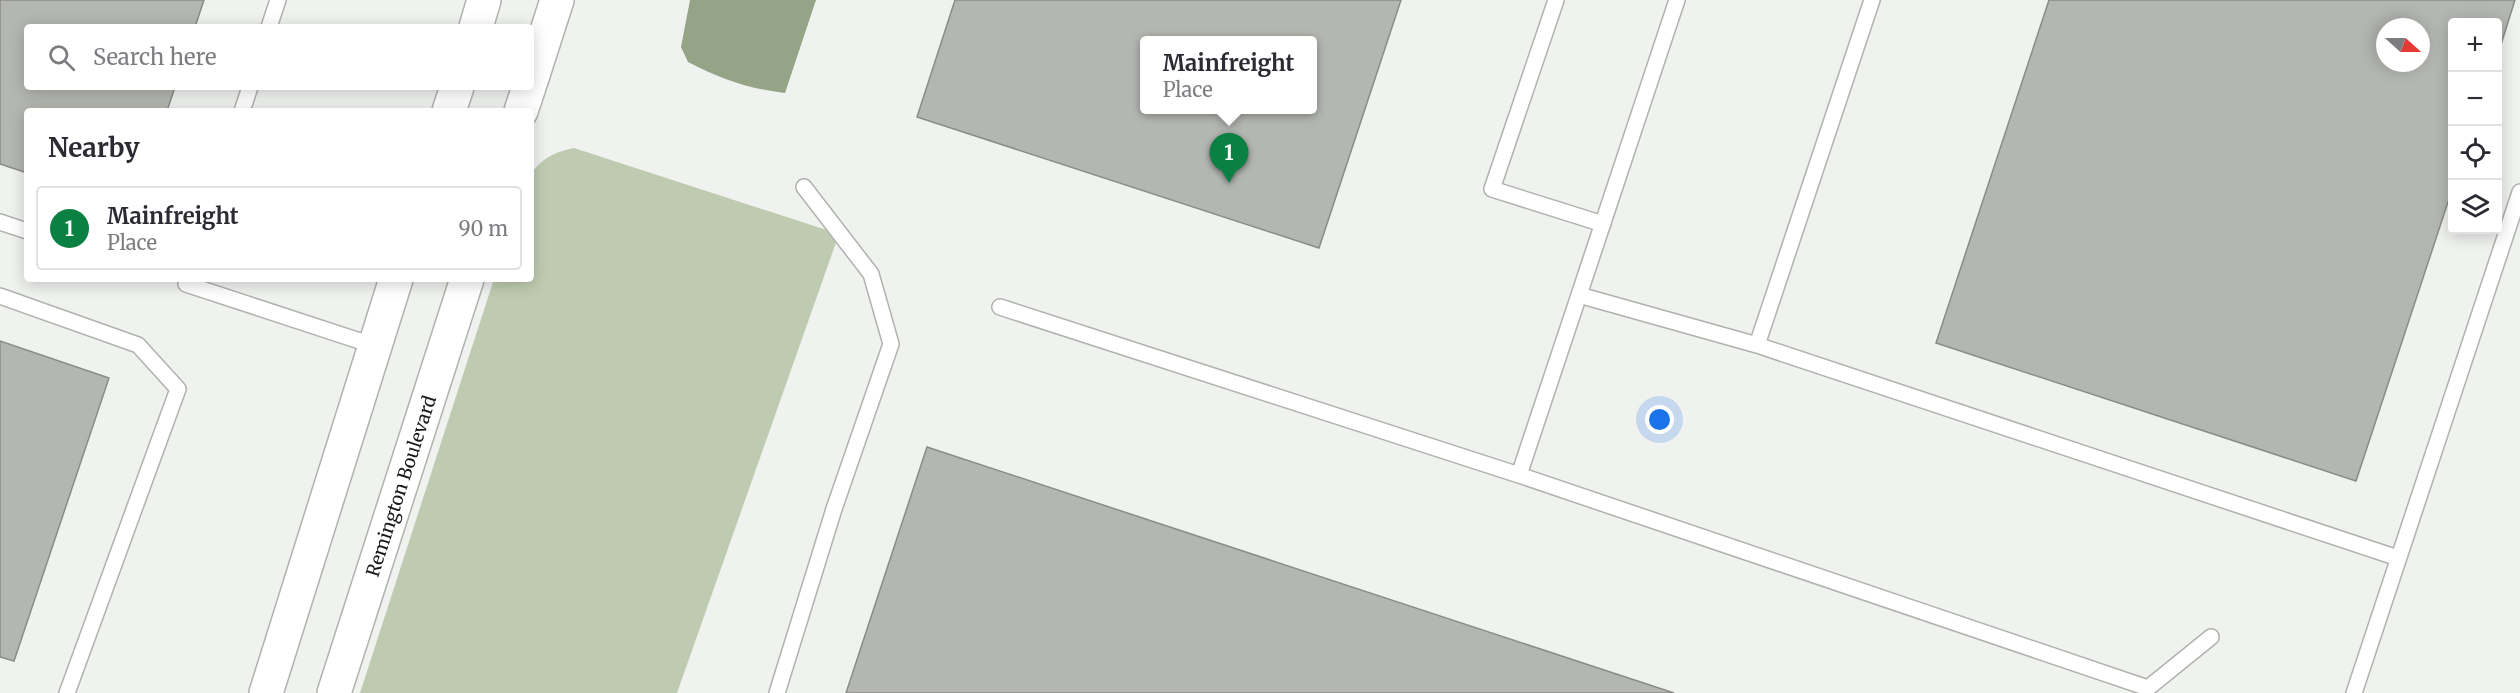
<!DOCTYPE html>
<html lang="en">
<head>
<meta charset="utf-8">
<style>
	:root { --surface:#fff; --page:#f7f7f7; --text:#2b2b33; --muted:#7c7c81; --line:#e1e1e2; --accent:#0b8043 }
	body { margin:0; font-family:Merriweather,serif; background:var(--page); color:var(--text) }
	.controls { position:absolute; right:18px; top:18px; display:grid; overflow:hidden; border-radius:6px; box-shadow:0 3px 15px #0003 }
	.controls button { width:54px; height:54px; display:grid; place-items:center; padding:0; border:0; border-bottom:2px solid var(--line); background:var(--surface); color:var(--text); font:30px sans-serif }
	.compass { position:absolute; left:2376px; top:18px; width:54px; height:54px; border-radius:50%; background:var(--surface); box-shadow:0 3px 15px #0003; rotate:111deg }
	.you { position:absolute; left:1660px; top:420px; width:21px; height:21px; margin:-15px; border:4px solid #fff; border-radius:50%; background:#1a73e8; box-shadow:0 0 0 9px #1a73e833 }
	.badge { display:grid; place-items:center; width:39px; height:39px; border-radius:50%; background:var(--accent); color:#fff; font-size:20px; font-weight:700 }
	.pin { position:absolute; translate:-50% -50px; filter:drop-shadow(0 2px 3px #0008) }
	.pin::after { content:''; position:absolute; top:32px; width:21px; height:18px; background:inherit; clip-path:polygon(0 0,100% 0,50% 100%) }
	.popup { position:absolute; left:1140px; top:36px; width:177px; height:78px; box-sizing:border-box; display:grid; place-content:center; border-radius:6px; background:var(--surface); filter:drop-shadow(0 2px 4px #0005); font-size:20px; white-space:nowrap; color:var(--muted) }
	.popup b { font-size:22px; color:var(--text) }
	.popup::after { content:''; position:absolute; left:50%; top:100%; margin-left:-12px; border:12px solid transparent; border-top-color:var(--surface) }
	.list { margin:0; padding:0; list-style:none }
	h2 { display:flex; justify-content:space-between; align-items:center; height:78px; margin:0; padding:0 24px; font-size:26px }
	h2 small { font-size:20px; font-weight:400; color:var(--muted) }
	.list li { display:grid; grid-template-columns:39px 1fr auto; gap:18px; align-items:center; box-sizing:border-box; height:84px; margin:0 12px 12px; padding:0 12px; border:2px solid var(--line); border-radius:6px }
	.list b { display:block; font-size:22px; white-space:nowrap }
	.list p { margin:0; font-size:20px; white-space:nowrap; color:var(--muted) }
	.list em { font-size:20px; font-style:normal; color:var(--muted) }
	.icon { flex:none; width:33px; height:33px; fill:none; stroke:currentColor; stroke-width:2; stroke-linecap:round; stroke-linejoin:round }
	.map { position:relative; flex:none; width:2520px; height:693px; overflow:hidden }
	.search { position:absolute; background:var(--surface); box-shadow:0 3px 15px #0003; left:24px; top:24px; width:510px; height:66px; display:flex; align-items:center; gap:15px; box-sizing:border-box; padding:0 21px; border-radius:6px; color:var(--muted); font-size:22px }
	.panel { position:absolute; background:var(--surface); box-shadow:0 3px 15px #0003; left:24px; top:108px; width:510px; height:174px; border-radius:6px }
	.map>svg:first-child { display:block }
	.green { fill:#bfcbb1 }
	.water { fill:#95a386 }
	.building { fill:#b4b6b2; stroke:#8a8c89; stroke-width:1.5; fill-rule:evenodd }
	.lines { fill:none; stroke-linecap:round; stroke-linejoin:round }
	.lane-casing { stroke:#b0b2ae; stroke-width:18 }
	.secondary-casing { stroke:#b0b2ae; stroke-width:36 }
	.lane { stroke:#fff; stroke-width:15 }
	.secondary { stroke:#fff; stroke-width:33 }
	.labels { text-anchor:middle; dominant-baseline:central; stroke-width:4.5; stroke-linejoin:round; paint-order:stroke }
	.street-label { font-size:18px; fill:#171817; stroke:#fefffe }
</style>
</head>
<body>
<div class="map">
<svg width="2520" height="693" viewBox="0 0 2520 693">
	<rect width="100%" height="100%" fill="#f0f2ef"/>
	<path class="green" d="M574 148 839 234 677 693H360L494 279H531V174C542 158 555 152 574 148Z"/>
	<path class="water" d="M690 0H816L785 93C750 89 720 79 688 62L681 47Z"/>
	<path class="building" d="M0 0H204L195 27H27V87H175L167 111H27V173L0 164Z
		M955 0H1401L1319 248 917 117ZM1145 40H1313V110H1145Z
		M2049 0H2515L2498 54V22H2452V190L2356 481 1936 343ZM2385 27H2421V63H2385Z
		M0 341 109 378 14 661 0 657Z
		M927 447 1674 693H846Z"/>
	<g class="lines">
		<defs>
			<path id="lane" d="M1556 0 1492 189 1603 224
				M1677 0 1579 295 1757 345 2398 558
				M269 27 278 0
				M242 111 250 87
				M0 222 27 231
				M187 279 186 284 375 346
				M1579 295 1519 475 2148 688 2211 637
				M0 296 138 345 178 389 67 693
				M1000 307 1519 475
				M1757 345 1872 0
				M777 693 834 509 891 344 871 274 804 187
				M2354 693 2520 192"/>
			<path id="secondary" d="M476 27 484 0
				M531 81 557 0
				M449 111 457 87
				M521 111 529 87
				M266 693 396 279
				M334 693 467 279"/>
		</defs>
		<use href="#lane" class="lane-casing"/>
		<use href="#secondary" class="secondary-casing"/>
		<use href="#lane" class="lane"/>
		<use href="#secondary" class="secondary"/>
	</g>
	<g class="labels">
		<g class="street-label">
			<text transform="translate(401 486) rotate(-72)">Remington Boulevard</text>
		</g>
	</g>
</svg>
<div class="controls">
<button>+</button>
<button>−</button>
<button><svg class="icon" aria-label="locate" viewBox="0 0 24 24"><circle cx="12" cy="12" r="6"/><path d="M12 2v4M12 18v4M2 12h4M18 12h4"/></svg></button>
<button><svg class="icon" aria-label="layers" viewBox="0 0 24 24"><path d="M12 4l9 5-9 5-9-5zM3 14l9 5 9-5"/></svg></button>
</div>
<svg class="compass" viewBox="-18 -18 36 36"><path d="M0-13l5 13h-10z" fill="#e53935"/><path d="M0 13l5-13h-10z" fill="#7c7c81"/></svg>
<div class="you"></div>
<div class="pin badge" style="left:1229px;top:183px">1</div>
<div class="popup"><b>Mainfreight</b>Place</div>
<div class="search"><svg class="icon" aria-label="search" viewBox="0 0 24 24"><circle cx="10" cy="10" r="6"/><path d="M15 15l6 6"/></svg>Search here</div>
<section class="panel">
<h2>Nearby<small></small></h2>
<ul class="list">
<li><span class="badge">1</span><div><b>Mainfreight</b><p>Place</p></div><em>90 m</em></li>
</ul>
</section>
</div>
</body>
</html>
